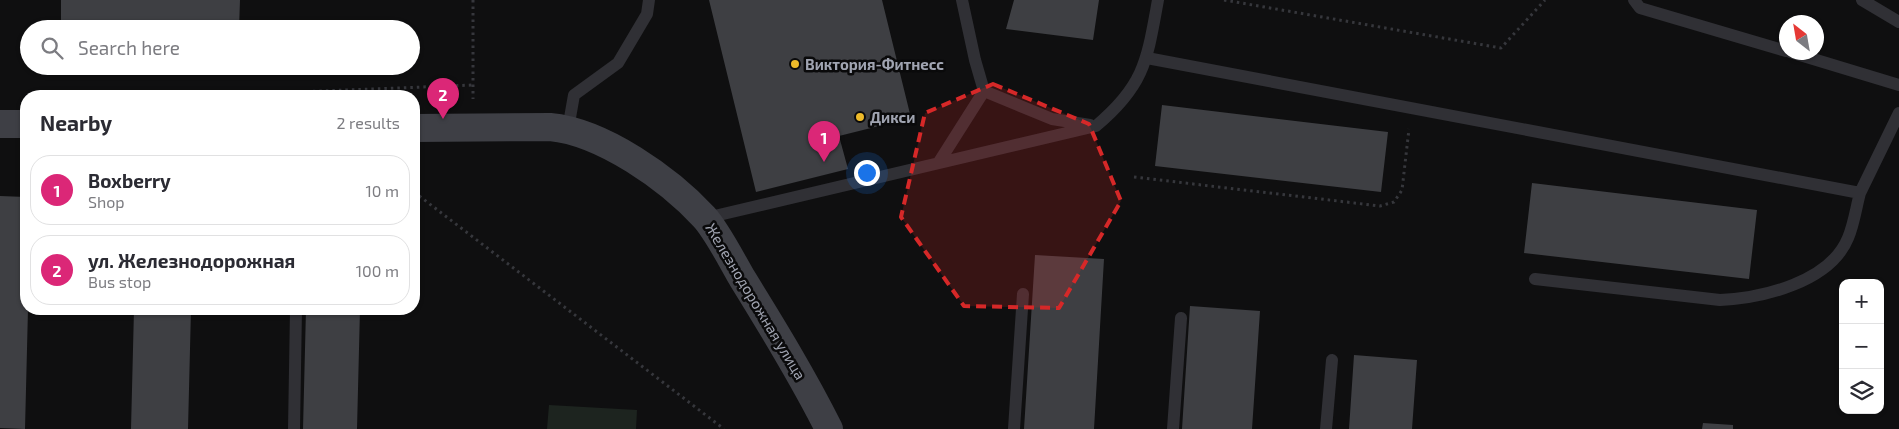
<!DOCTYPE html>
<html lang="en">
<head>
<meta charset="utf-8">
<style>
	:root { --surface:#fff; --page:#f7f7f7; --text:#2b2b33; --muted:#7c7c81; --line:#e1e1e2; --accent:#db2777 }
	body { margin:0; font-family:"Exo 2",sans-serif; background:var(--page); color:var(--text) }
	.controls { position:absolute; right:15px; bottom:15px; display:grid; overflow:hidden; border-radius:10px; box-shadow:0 1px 4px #0004 }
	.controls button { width:45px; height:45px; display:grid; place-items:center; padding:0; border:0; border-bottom:1px solid var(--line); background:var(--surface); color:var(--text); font:25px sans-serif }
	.compass { position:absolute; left:1779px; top:15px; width:45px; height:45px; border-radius:50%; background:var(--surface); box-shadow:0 1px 4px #0004; rotate:329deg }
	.you { position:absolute; left:866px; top:172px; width:18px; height:18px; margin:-12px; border:4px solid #fff; border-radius:50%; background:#1a73e8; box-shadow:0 0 0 8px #1a73e833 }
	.badge { display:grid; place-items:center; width:32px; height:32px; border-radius:50%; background:var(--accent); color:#fff; font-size:16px; font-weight:700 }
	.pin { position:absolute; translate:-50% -41px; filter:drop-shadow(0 1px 2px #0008) }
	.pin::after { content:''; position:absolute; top:26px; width:18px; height:15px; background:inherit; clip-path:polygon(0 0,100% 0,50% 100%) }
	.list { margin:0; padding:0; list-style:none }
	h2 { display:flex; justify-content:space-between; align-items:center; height:65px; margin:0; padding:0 20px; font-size:21px }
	h2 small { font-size:16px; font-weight:400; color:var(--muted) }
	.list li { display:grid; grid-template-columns:32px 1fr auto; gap:15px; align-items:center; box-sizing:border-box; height:70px; margin:0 10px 10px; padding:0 10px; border:1px solid var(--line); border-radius:20px }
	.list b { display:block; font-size:19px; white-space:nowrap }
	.list p { margin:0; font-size:16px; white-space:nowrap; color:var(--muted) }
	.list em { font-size:16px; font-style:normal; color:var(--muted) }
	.icon { flex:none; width:28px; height:28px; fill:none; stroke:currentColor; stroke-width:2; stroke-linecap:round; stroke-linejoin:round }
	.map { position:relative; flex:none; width:1899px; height:429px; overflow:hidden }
	.search { position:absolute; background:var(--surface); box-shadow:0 1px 4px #0004; left:20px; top:20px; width:400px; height:55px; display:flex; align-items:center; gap:12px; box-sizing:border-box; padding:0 18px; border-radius:28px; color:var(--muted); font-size:19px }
	.panel { position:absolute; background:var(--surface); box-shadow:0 1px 4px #0004; left:20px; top:90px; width:400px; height:225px; border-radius:20px }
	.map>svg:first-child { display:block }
	.green { fill:#1d241f }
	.building { fill:#3e3f43 }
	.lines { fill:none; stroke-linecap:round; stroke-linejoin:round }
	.path { stroke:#36373c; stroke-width:3; stroke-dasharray:2.5 4; stroke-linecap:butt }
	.lane { stroke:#303035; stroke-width:12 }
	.secondary { stroke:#3e3f45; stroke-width:28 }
	.marked { fill:#d62828; fill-opacity:0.2; stroke:#d62828; stroke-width:4; stroke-dasharray:10 6; stroke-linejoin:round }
	.poi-dot { fill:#edba2a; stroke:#0a0a0b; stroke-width:2 }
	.labels { text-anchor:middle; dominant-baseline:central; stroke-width:5; stroke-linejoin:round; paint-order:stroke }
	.poi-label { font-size:15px; font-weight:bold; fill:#a0a4b1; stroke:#0a0a0b; text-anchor:start }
	.street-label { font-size:15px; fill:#a0a4b1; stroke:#0a0a0b }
</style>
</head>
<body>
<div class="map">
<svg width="1899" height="429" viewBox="0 0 1899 429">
	<rect width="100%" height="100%" fill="#0f0f10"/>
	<path class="green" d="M549 405 637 410 636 429H547Z"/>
	<path class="building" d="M61 0H240L239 29H61Z
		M709 0H882L911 118 839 136 848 169 756 192Z
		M1014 0H1099L1093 40 1006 29Z
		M1162 105 1388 132 1381 192 1155 166Z
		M1532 183 1757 210 1749 279 1524 253Z
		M0 196 26 197V309H28L25 429 0 428Z
		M1035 255 1104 259 1094 429H1024Z
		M1190 306 1260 311 1252 429H1182Z
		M134 309H191L188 429H131Z
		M306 309H360L357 429H303Z
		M1354 355 1417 360 1412 429H1349Z
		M1703 423 1733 425V429H1702Z"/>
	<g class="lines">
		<path class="path" d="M473 0V99
			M1224 0 1501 48 1545 0
			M196 96 473 85
			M1134 177 1380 206 1394 202 1402 190 1409 129
			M414 192 724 429"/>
		<path class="lane" d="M962 0 975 60 984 91 1052 119 1090 125
			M1634 0 1640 8 1786 51
			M1862 0 1899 22
			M1790 52 1899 85
			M1147 58 1860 193 1899 113
			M568 129 574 95 618 63 647 14 649 0
			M939 162 984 91
			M706 218 1096 126C1145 85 1147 60 1158 0
			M1535 279 1720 300C1763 298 1830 282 1848 238 1854 224 1856 208 1860 193
			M294 429 296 309
			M1014 429 1023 294
			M1173 429 1181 318
			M1326 429 1332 360"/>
		<path class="secondary" d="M0 124H26
			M414 128 550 127C603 132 669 179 704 217 717 231 732 261 742 278 773 328 803 377 829 429"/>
	</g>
	<path class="marked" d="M993 84 1089 124 1121 201 1059 308 964 306 901 217 925 113Z"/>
	<g class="poi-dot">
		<circle cx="795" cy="64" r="5"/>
		<circle cx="860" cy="117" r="5"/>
	</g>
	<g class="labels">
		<g class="poi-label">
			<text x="805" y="64">Виктория-Фитнесс</text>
			<text x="870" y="117">Дикси</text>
		</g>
		<g class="street-label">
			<text transform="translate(756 301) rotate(59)">Железнодорожная улица</text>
		</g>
	</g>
</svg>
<div class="controls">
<button>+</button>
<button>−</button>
<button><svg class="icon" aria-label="layers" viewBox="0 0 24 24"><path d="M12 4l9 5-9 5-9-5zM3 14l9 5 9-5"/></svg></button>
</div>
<svg class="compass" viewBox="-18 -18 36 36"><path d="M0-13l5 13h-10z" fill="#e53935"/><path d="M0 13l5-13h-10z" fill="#7c7c81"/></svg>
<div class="you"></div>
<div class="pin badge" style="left:824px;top:162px">1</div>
<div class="pin badge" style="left:443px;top:119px">2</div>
<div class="search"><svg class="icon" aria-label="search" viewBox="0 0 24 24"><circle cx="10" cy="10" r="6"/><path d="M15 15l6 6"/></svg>Search here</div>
<section class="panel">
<h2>Nearby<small>2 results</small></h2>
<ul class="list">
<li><span class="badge">1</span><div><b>Boxberry</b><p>Shop</p></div><em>10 m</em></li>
<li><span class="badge">2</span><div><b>ул. Железнодорожная</b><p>Bus stop</p></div><em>100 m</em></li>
</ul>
</section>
</div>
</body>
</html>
